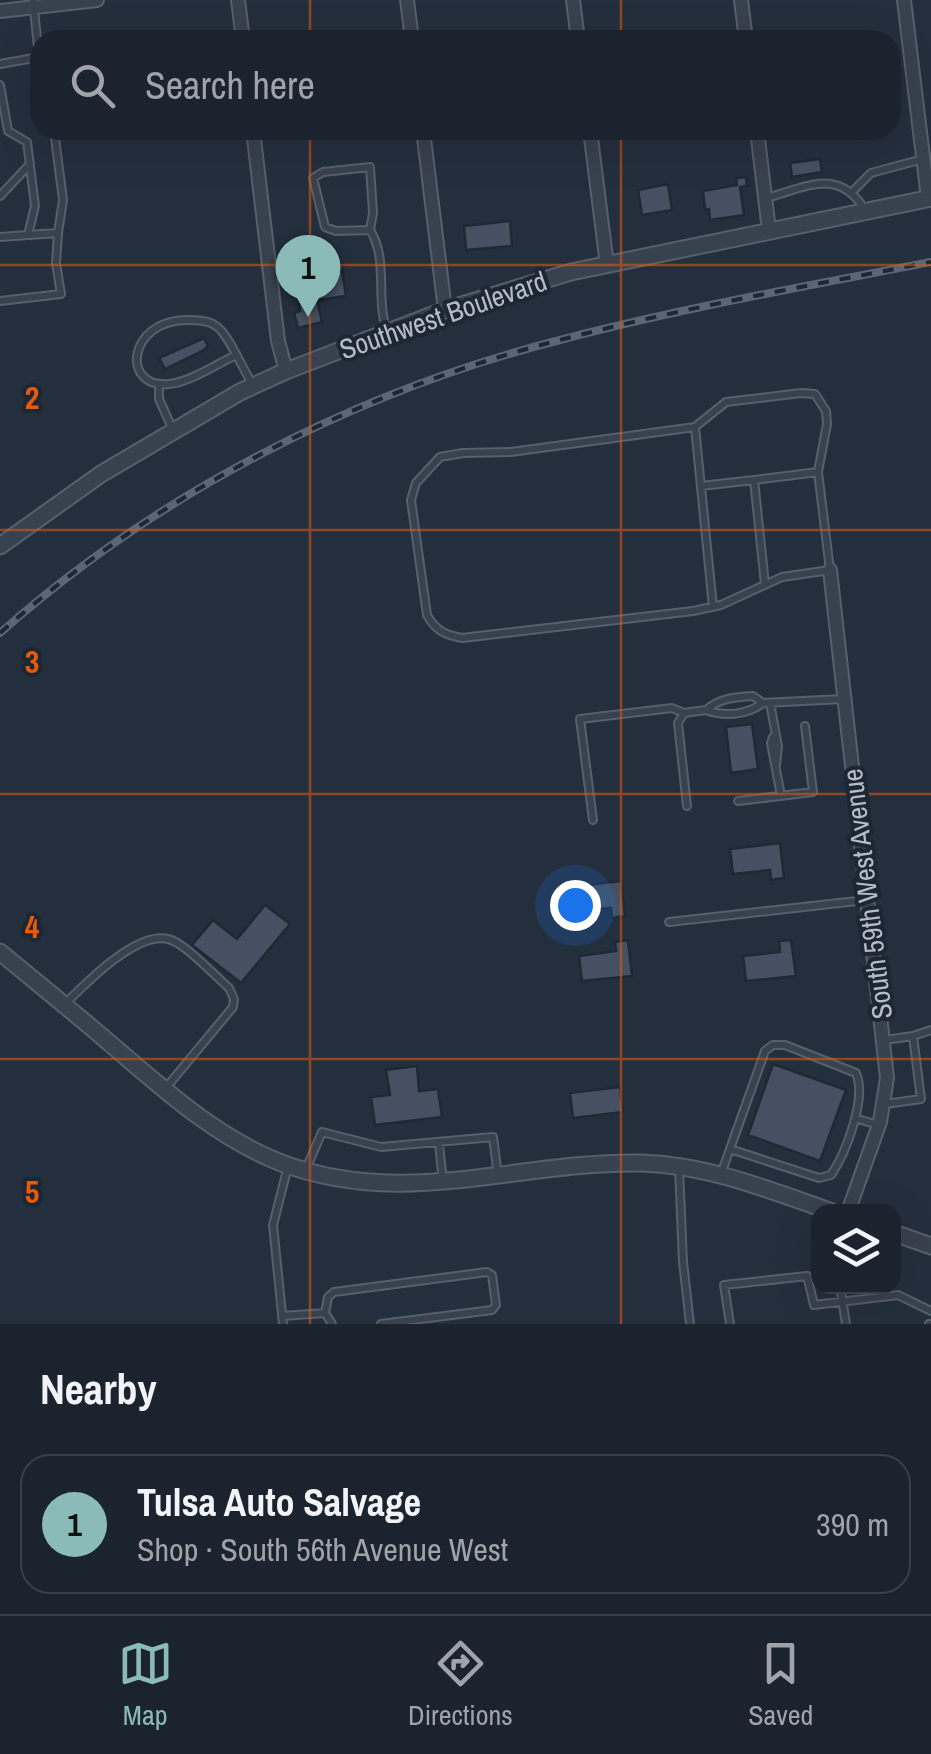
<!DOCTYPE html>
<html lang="en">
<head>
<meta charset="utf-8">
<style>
	:root { --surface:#1b232e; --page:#282f3a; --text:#f1f3f6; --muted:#a0a4aa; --line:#39404a; --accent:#8bbbb9 }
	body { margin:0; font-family:"Archivo Narrow",sans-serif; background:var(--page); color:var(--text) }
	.controls { position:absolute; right:30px; bottom:30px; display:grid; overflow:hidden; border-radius:20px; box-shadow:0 10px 40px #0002 }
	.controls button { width:90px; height:90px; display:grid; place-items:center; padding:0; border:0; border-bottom:2px solid var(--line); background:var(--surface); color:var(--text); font:50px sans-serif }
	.you { position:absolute; left:575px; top:905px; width:35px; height:35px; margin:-25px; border:8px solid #fff; border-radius:50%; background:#1a73e8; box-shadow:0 0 0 15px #1a73e833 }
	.badge { display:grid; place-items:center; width:65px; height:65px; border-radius:50%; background:var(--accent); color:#111; font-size:32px; font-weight:700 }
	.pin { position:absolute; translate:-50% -82px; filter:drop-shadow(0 2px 5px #0008) }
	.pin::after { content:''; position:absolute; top:52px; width:35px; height:30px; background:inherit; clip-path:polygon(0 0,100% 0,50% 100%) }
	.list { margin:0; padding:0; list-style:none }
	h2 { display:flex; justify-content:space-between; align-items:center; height:130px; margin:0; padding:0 40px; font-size:42px }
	h2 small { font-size:32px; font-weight:400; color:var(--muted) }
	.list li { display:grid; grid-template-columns:65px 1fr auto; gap:30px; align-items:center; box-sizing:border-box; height:140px; margin:0 20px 20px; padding:0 20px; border:2px solid var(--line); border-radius:30px }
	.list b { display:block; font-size:38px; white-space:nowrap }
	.list p { margin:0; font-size:32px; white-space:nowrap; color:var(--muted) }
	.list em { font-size:32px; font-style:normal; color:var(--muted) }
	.icon { flex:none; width:55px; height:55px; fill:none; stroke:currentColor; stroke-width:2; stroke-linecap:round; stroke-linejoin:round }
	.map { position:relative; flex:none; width:931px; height:1324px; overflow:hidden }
	.search { position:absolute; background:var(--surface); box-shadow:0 10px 40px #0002; left:30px; right:30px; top:30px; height:110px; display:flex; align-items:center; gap:25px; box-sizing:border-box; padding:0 35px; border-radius:30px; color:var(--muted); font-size:38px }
	.sheet { height:290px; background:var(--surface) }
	nav { display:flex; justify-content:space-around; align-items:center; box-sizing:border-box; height:140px; border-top:2px solid var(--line); background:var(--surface); font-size:28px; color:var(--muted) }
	nav a { display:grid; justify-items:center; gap:5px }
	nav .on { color:var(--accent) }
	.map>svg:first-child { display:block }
	.building { fill:#455162; stroke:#1f2835; stroke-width:2.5 }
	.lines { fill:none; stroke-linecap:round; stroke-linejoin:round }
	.service-casing { stroke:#565f6c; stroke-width:10 }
	.minor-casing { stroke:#565f6c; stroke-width:16 }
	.tertiary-casing { stroke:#565f6c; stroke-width:19 }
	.service { stroke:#38414e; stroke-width:6 }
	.minor { stroke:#38414e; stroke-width:12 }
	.tertiary { stroke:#38414e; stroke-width:15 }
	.rail-casing { stroke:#5a6575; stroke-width:8 }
	.rail { stroke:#1d2633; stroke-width:4; stroke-dasharray:11; stroke-linecap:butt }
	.grid { fill:none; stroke:#e8590c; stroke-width:2.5; stroke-opacity:0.55 }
	.labels { text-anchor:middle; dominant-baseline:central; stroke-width:8; stroke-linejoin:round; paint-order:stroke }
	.street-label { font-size:28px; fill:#b4bcc9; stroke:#1d2633 }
	.grid-label { font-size:32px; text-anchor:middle; font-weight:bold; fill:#e8590c; stroke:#1d2633; stroke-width:8; stroke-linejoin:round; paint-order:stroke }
</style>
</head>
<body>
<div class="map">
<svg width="931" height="1324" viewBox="0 0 931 1324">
	<rect width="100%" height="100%" fill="#242f3e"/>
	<path class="building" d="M820 159 822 172 792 177 790 163Z
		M746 177 747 186 740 187 744 215 710 220 709 209 705 210 703 191 737 185 736 178Z
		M668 184 672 210 642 215 638 190Z
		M510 221 512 246 466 250 464 226Z
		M342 271 346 296 317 300 322 322 298 328 294 313 300 311 295 279Z
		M204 338 208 346 204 350 165 369 159 358Z
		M752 724 758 769 731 773 726 727Z
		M780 843 784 878 771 880 770 870 733 874 730 849Z
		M621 881 625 916 612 918 611 908 574 912 571 887Z
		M265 905 290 924 241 983 192 945 213 920 237 939Z
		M628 940 632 976 582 981 579 956 616 951 615 942Z
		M791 940 796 976 746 981 743 956 780 952 779 941Z
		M773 1064 846 1090 820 1161 748 1135Z
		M417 1066 419 1091 438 1089 442 1117 375 1125 371 1097 390 1095 386 1070Z
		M620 1087 623 1112 573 1118 570 1093Z"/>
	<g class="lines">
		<defs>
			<path id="service" d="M0 64 39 57 33 0
				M0 85 8 131 27 142 35 206 28 235 0 237
				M852 192 871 173 923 159
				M0 196 30 164
				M766 198C805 188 838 166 865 210
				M370 230 336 231 325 227 313 178 323 172 370 167 373 213 370 230C389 260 375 299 387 331
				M28 235 58 233 63 200 54 130
				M0 301 61 294 56 263 58 233
				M234 356C215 365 190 382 169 384 121 389 127 321 186 320 196 320 208 320 216 326 228 333 243 370 253 385
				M159 384V399L172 428
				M801 393 815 394 826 411 827 424 818 472 830 570 782 577 721 605 693 611 462 638C445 635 435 630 427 615L411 500 416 483 440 457 463 453 511 452 695 427 726 402Z
				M695 427 713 607
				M701 486 754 480
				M765 584 754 480 818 472
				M763 703 753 696C735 697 720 698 706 710 725 717 747 715 763 703L843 699
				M770 703 778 746 776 765
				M773 737 771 743 781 796
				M738 801 813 792 805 726
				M687 806 678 723 684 713 706 710
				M593 820 580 719 672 708 684 713
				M669 922 866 900
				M64 1005C85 984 136 931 168 939 184 942 215 976 229 988L234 999 233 1007 165 1089
				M913 1036 931 1030
				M885 1104 921 1099 913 1036 885 1040
				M855 1118 878 1125
				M439 1144 443 1182
				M679 1168 683 1262 690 1324
				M306 1169 322 1132 381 1147 493 1137 498 1176
				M721 1174 765 1051 773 1045H785L856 1073C867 1098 846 1153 831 1175L819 1178 730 1149
				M840 1286 846 1324
				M282 1316 325 1313
				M283 1324 273 1225 288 1166
				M332 1324 325 1313 328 1297 334 1292 487 1272 492 1275 496 1305 492 1310 381 1324
				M730 1324 724 1285 807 1276 814 1305 898 1295 931 1311
				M929 1324H931"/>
			<path id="minor" d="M238 0 243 40
				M407 0 412 40
				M573 0 578 40
				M741 0 746 40
				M904 0 928 198
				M0 11 97 0
				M253 130 278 341 286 371
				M423 130 445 310
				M590 130 607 265
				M757 130 769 231
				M830 570 887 1078 880 1122 848 1212"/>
			<path id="tertiary" d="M0 546 101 474 240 392 286 371 445 310 571 272 931 198
				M0 952C35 981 71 1010 106 1040 160 1086 212 1135 279 1162 403 1210 517 1161 641 1163 708 1165 770 1190 832 1212
				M894 1233 931 1246"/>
		</defs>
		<use href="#service" class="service-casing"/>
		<use href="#minor" class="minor-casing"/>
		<use href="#tertiary" class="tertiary-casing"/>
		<use href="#service" class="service"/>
		<use href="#minor" class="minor"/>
		<use href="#tertiary" class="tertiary"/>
		<defs>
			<path id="rail" d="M0 633C158 493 355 392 560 340 682 308 807 286 931 262"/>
		</defs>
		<use href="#rail" class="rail-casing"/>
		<use href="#rail" class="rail"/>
	</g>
	<path class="grid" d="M310 0V40M621 0V40M310 130V1324M621 130V1324M0 265H931M0 530H931M0 794H931M0 1059H931"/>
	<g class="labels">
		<g class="street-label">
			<text transform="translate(443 315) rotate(-19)">Southwest Boulevard</text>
			<text transform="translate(867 894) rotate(-97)">South 59th West Avenue</text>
		</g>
	</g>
	<g class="grid-label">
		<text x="32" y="409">2</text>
		<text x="32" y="673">3</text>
		<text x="32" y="938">4</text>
		<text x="32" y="1203">5</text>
	</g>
</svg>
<div class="controls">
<button><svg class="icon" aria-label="layers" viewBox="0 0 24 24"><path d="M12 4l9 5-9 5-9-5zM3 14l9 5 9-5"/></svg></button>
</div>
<div class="you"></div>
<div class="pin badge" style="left:308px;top:317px">1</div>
<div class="search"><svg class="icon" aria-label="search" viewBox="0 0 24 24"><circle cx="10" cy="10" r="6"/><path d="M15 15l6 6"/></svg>Search here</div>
</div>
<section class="sheet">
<h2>Nearby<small></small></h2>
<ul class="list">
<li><span class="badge">1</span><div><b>Tulsa Auto Salvage</b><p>Shop · South 56th Avenue West</p></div><em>390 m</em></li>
</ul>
</section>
<nav>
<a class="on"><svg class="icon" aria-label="map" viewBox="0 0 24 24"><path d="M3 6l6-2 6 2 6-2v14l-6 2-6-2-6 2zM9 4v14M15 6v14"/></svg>Map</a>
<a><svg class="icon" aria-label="directions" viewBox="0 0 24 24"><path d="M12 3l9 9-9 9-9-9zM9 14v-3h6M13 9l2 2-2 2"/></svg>Directions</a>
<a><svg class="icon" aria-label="saved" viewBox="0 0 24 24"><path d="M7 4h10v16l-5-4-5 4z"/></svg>Saved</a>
</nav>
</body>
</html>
